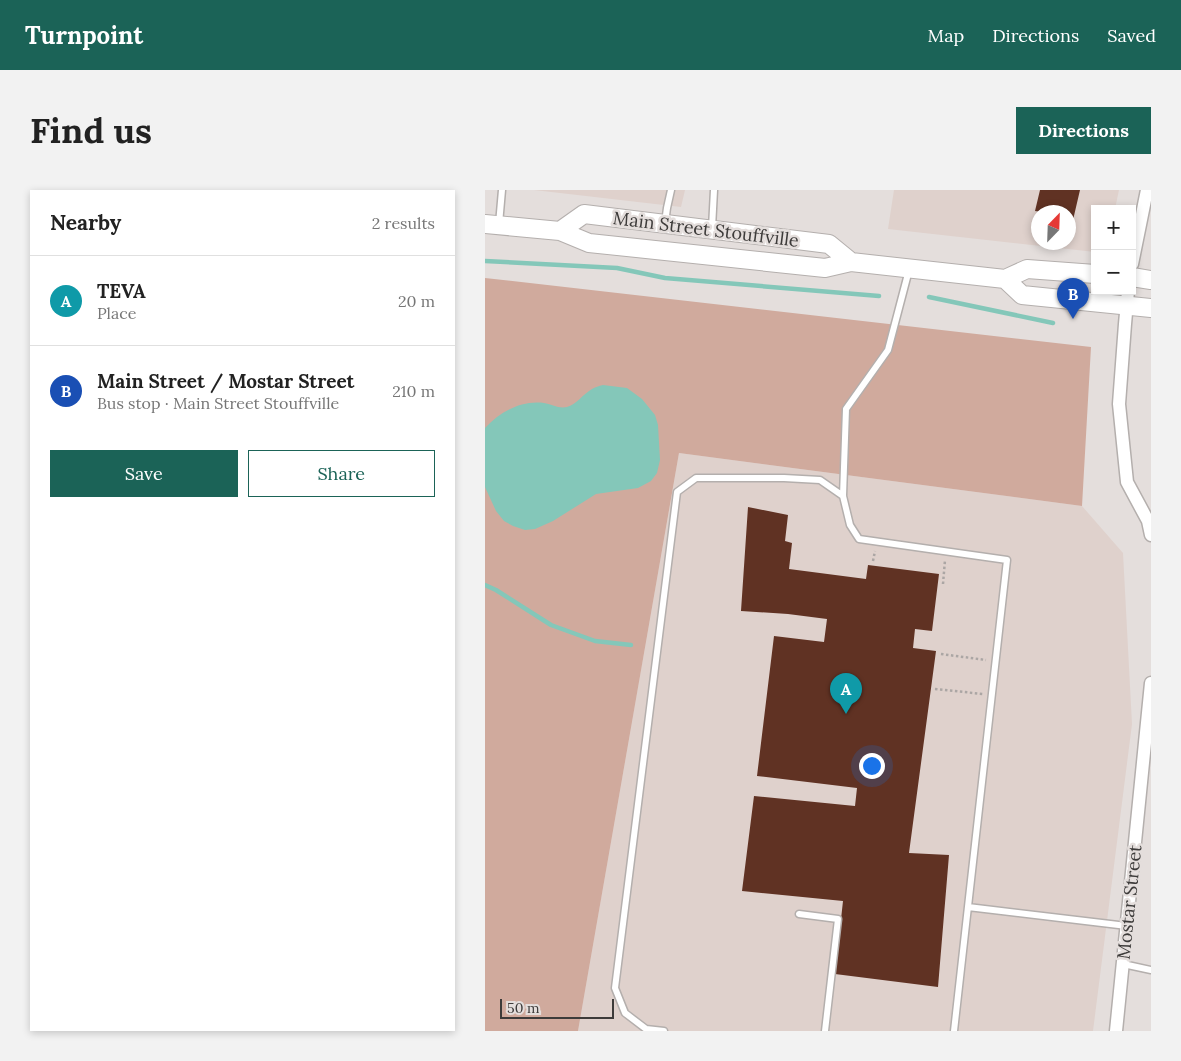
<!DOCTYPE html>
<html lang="en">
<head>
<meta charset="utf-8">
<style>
	:root { --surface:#fff; --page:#f2f2f2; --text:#222; --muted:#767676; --line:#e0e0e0; --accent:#1b6357 }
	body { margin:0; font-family:Lora,serif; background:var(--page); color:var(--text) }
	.controls { position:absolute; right:15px; top:15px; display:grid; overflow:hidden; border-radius:0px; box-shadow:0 2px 8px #0003 }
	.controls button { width:45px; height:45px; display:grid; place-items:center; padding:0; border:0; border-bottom:1px solid var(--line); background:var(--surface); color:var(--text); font:25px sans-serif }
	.compass { position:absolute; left:546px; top:15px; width:45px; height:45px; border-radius:50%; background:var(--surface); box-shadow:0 2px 8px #0003; rotate:23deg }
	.scale { position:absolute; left:15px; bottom:12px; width:114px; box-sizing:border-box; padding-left:5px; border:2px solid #3d3b3a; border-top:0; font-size:14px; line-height:18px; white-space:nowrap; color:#3d3b3a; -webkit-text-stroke:4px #e4dedc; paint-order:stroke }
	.you { position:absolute; left:386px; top:575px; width:18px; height:18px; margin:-12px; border:4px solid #fff; border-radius:50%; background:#1a73e8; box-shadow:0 0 0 8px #1a73e833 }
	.badge { display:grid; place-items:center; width:32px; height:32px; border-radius:50%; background:var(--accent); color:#fff; font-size:16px; font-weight:700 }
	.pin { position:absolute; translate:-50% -41px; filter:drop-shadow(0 1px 2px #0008) }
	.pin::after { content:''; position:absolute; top:26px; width:18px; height:15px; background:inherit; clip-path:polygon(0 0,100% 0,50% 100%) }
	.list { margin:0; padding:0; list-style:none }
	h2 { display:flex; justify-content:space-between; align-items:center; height:65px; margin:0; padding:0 20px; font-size:21px }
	h2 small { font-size:16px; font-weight:400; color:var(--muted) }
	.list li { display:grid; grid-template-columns:32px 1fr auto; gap:15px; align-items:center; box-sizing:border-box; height:90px; padding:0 20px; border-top:1px solid var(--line) }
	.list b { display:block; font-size:19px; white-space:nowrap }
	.list p { margin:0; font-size:16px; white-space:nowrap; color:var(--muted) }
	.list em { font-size:16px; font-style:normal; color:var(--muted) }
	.actions { display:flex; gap:10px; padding:15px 20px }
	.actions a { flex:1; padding:11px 0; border:1px solid var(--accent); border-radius:0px; text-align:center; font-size:18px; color:var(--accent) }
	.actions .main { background:var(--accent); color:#fff }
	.map { position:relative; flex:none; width:666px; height:841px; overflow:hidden; border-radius:0px }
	header { display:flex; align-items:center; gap:30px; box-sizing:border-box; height:70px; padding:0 25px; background:var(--accent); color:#fff }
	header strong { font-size:24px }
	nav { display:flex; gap:28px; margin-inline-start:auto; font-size:18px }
	.intro { display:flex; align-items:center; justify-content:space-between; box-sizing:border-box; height:120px; padding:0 30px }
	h1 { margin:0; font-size:35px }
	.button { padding:12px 22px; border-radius:0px; background:var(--accent); color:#fff; font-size:18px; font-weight:700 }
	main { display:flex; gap:30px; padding:0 30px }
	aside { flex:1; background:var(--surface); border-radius:0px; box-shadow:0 2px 8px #0003 }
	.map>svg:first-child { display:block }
	.built { fill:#dfd1cc; fill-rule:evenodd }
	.green { fill:#d0aa9d }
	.water { fill:#84c7b9 }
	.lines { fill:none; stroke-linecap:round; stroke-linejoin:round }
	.stream { stroke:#84c7b9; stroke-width:4.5 }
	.building { fill:#603223 }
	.lane-casing { stroke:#b4afad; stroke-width:9 }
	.street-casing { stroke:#b4afad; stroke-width:15 }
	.secondary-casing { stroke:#b4afad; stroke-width:20 }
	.path { stroke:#aba6a4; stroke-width:2.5; stroke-dasharray:2.5 2.5; stroke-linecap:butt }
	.lane { stroke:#fff; stroke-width:6 }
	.street { stroke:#fff; stroke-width:12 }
	.secondary { stroke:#fff; stroke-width:18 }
	.labels { text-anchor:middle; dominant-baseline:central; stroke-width:5; stroke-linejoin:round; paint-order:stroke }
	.street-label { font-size:18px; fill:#3d3b3a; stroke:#e4dedc }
</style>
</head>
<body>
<header>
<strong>Turnpoint</strong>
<nav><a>Map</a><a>Directions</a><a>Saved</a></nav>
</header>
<div class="intro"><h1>Find us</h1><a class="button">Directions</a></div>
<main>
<aside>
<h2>Nearby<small>2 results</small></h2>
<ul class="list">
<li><span class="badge" style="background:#0f9aa8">A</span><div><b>TEVA</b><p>Place</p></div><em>20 m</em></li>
<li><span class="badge" style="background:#1a4fb4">B</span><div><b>Main Street / Mostar Street</b><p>Bus stop · Main Street Stouffville</p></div><em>210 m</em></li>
</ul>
<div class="actions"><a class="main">Save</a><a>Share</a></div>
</aside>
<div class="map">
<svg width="666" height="841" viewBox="0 0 666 841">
	<rect width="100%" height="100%" fill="#e4dedc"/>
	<path class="built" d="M49 0H200L196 17Z
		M409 0H634L630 19H610V62L403 39ZM554 22H584V52H554Z
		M194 263 597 316 638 363 647 534 608 841H93Z"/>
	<path class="green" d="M0 88 606 157 597 316 194 263 93 841H0Z"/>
	<path class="water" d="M118 195 142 198 157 209 170 225 173 235 175 270 172 283 166 291 153 298 111 304 68 331 50 339 40 340 28 336 19 331 11 321 0 297V238C15 222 36 210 59 213 66 214 74 219 82 217 91 215 98 204 107 199 110 197 114 196 118 195Z"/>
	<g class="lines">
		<path class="stream" d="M0 71 132 78 180 88 394 106
			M444 107 568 133
			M0 395 11 400 66 435 110 451 146 455"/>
	</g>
	<path class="building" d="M555 0H595L588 30 584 29V22H557L550 21Z
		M263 317 303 325 300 351 307 353 304 379 381 389 383 375 454 384 447 441 430 439 428 458 451 461 424 663 464 665 453 797 350 784 358 711 257 701 269 606 370 616 372 598 272 586 289 446 339 452 342 429 303 424 256 421Z"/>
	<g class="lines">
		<defs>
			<path id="lane" d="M180 33 182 18 186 0
				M14 34 17 0
				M227 38 229 0
				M424 80 403 160 361 219 358 306 365 335 374 349 522 370 469 841
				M483 717 642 736
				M314 724 353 729 340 841
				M638 774 666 780
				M179 841 161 839 140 823 130 798 192 302 211 288H299L335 290 358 306"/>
			<path id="street" d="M647 74 662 0
				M643 101 640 134 634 214 642 292 663 331 666 345
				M631 841 666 493"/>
			<path id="secondary" d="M0 34 75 41 104 53 340 78 366 72 520 89 542 79 610 84
				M75 41 99 24 344 54 366 72
				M647 87 666 90
				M520 89 537 105 666 118"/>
		</defs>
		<use href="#lane" class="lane-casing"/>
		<use href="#street" class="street-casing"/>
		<use href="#secondary" class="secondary-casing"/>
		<path class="path" d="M388 371 390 361
			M458 394 460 370
			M456 464 501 470
			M450 499 498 504"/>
		<use href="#lane" class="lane"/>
		<use href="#street" class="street"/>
		<use href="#secondary" class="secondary"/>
	</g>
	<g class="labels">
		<g class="street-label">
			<text transform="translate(221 39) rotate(7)">Main Street Stouffville</text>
			<text transform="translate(644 712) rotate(-84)">Mostar Street</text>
		</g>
	</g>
</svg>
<div class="controls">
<button>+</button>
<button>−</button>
</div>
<svg class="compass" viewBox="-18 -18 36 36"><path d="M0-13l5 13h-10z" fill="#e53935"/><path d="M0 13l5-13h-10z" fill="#767676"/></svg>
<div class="scale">50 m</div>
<div class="you"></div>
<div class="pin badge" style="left:361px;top:524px;background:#0f9aa8">A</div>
<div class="pin badge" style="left:588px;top:129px;background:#1a4fb4">B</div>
</div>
</main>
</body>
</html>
